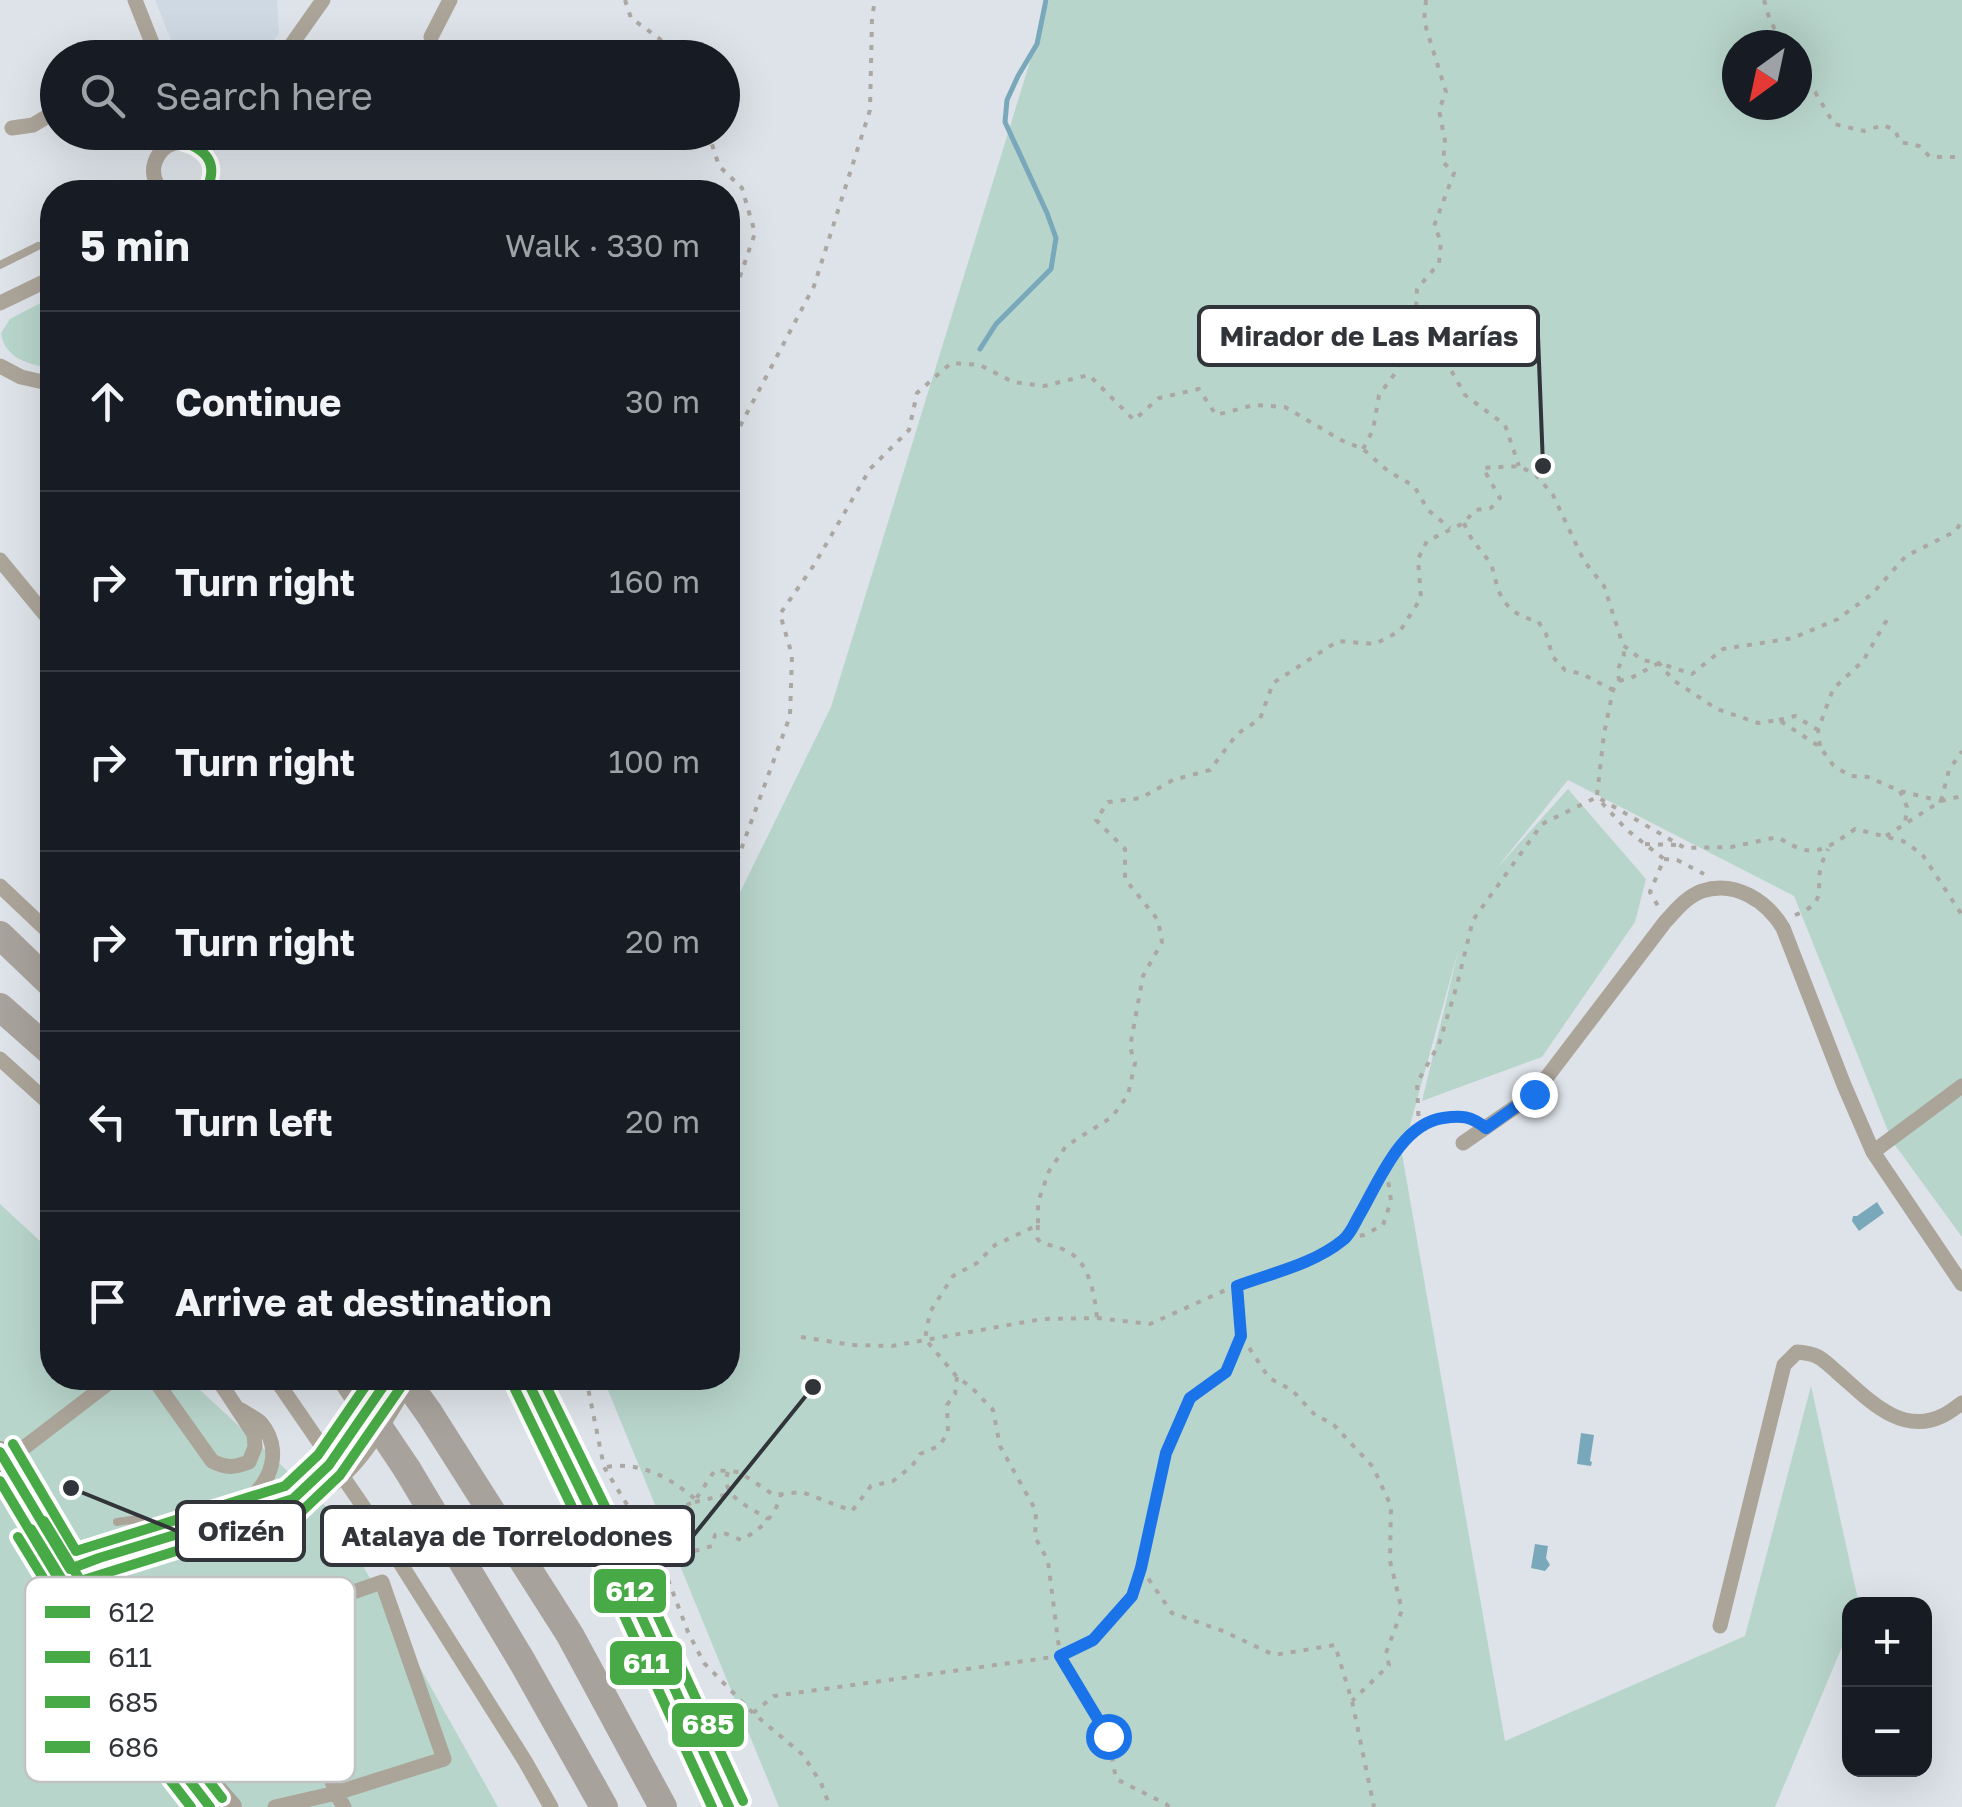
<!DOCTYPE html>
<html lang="en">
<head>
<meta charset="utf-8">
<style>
	:root { --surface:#171b24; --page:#242831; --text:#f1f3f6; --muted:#9ea1a6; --line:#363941 }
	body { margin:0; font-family:"Golos Text",sans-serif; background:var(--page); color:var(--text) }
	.controls { position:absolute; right:30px; bottom:30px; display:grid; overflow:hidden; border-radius:20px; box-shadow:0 10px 40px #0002 }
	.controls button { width:90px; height:90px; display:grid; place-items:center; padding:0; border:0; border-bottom:2px solid var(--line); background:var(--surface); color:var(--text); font:50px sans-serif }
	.compass { position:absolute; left:1722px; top:30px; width:90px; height:90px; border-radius:50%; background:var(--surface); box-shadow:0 10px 40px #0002; rotate:213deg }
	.stop { position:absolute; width:30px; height:30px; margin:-22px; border:8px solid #1a73e8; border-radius:50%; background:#fff }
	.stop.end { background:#1a73e8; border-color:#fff; box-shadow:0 2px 10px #0008 }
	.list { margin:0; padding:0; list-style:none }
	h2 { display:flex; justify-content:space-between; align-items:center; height:130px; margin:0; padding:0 40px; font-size:42px }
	h2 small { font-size:32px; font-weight:400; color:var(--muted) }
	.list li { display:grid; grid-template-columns:65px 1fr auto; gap:30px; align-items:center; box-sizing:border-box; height:180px; padding:0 40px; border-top:2px solid var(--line) }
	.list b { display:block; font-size:38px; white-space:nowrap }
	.list em { font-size:32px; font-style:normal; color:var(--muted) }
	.icon { flex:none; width:55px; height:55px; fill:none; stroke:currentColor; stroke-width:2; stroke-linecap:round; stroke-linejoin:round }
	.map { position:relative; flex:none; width:1962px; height:1807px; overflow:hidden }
	.search { position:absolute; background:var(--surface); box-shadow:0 10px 40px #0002; left:40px; top:40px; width:700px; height:110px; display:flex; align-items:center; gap:25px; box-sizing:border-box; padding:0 35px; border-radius:55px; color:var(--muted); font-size:38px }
	.panel { position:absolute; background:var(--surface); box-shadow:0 10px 40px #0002; left:40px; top:180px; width:700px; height:1210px; border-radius:40px }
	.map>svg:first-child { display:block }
	.built { fill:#ced9e4 }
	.green { fill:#b8d5cb; fill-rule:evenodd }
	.water { fill:#79a8bb }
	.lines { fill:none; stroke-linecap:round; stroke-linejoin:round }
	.stream { stroke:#79a8bb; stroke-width:5 }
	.path { stroke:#aba8a3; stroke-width:4; stroke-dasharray:5 8; stroke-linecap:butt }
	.lane { stroke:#aba499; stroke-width:8 }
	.street { stroke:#aba499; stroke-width:15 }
	.secondary { stroke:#a8a298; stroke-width:22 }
	.highway { stroke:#a7a29b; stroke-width:28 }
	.street-bridge { stroke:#aba499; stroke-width:15 }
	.highway-bridge { stroke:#a7a29b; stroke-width:28 }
	.bus-1-casing { stroke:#fff; stroke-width:18 }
	.bus-2-casing { stroke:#fff; stroke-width:18 }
	.bus-3-casing { stroke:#fff; stroke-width:18 }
	.bus-4-casing { stroke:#fff; stroke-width:18 }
	.bus-1 { stroke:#48aa46; stroke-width:10 }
	.bus-2 { stroke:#48aa46; stroke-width:10 }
	.bus-3 { stroke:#48aa46; stroke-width:10 }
	.bus-4 { stroke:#48aa46; stroke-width:10 }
	.route { stroke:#1a73e8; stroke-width:12 }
	.key { fill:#fff; stroke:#c1c2c3; stroke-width:2.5 }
	.key-label { font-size:28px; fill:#313438 }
	.leader { fill:none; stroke:#313438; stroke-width:4 }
	.callout-dot { fill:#313438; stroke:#fff; stroke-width:4 }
	.callout { fill:#fff; stroke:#313438; stroke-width:4 }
	.callout-label { font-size:28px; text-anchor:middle; font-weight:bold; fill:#313438 }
	.line-badge { stroke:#fff; stroke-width:4 }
	.badge-label { font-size:28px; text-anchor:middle; font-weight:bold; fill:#fff }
</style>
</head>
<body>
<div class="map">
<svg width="1962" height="1807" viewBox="0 0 1962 1807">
	<rect width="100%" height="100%" fill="#dee3e9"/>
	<path class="built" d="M155 0H277L279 34 260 57H178Z"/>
	<path class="green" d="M1049 0H1962V1237L1892 1141 1794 896 1568 780 1496 869 1568 789 1646 879 1635 922 1542 1057 1422 1101 1459 948 1402 1154 1505 1741 1745 1636 1811 1386 1859 1604H1850L1849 1630 1775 1807H779L603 1378H728V917L831 707ZM1737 45H1797V105H1737Z
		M52 297 51 368C29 365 4 358 1 333L10 319Z
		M0 1204 52 1252V1378H187L334 1514 498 1807H0Z"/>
	<path class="water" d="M1877 1202 1884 1213 1859 1231 1852 1221 1853 1216H1857Z
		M1581 1433 1594 1435 1590 1461 1592 1462 1591 1466 1577 1464Z
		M1535 1544 1548 1546 1546 1558 1550 1565 1545 1571 1531 1568Z"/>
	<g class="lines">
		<path class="stream" d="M980 349 996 324 1051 269 1056 238 1047 213 1005 122 1007 100 1018 76 1037 44 1046 0"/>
		<path class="path" d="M625 0 631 18 660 39 672 58
			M1426 0 1424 21 1446 92 1439 110 1445 141 1443 162 1454 173 1434 226 1441 241 1439 263 1417 289 1416 311 1409 336 1447 363 1465 395 1505 425 1519 466
			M1764 0 1769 17 1782 45
			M1797 74 1801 82 1815 92 1834 124 1864 131 1883 125 1895 130 1900 142 1919 146 1930 157H1962
			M708 132 719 166 742 188 755 233 728 311
			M728 449 814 286 870 110 872 18 875 0
			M1363 449 1373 430 1379 395 1396 372 1409 336
			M1464 523C1472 544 1479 546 1490 563 1494 570 1495 579 1497 586 1503 606 1518 618 1538 621L1546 634 1553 657 1565 670 1582 674 1613 690
			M1619 681 1631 678 1659 663 1692 674 1723 649 1793 638 1838 619 1872 594 1906 556 1956 531 1962 520
			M1779 720 1795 716 1818 730
			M1820 746 1818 730 1833 689 1863 661 1888 618
			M1900 791 1907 807 1905 824
			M1597 795 1604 734 1613 690 1619 681 1618 669 1624 655 1623 645
			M1941 801 1949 770 1962 751
			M1602 803 1627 830 1664 859 1650 892 1658 906
			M1886 836 1941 801 1962 796
			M1645 844 1676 845
			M1664 859 1677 860 1704 874
			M728 885 790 716 792 655 780 614 814 565 870 469 909 430 917 393 951 363 980 365 1013 382 1044 386 1089 375 1134 420 1159 398 1199 389 1216 415 1254 405 1285 407 1341 440 1363 449 1388 471 1414 486 1428 510 1450 528
			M1795 915C1829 902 1815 890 1821 866 1823 860 1825 855 1828 849
			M1419 1129 1417 1083 1439 1044 1457 985 1473 920 1542 824 1597 797 1685 848 1731 847 1778 837C1812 860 1824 851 1855 829L1903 841 1922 854 1962 915
			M1038 1225 1037 1238 1040 1242C1050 1246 1061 1247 1070 1253 1090 1264 1095 1298 1097 1318
			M1347 1238 1364 1235 1383 1225 1391 1201 1386 1165
			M801 1337 852 1345 892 1346 1042 1319 1097 1318 1150 1324 1237 1285 1307 1261 1346 1238 1391 1155 1406 1139 1435 1119 1460 1115 1469 1118
			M1242 1337 1269 1378 1292 1390 1315 1415 1333 1424 1373 1467 1391 1506 1390 1561 1402 1610 1386 1653 1389 1665 1352 1701
			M586 1378 604 1467 626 1503 653 1540 688 1632 704 1663 753 1713 803 1755 821 1783 830 1807
			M607 1467C640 1461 671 1478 696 1500
			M728 1472C719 1496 750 1507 768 1519
			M695 1502 729 1494
			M653 1539 662 1515 694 1502 715 1470 739 1472 774 1495 802 1492 852 1511 871 1486 893 1481 912 1466 920 1454 939 1446 948 1433 947 1405 955 1394 957 1377
			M656 1547 691 1552 712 1546 715 1535 724 1533 741 1540C760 1530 776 1516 781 1494
			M1141 1568 1172 1613 1223 1631 1274 1655 1335 1645 1352 1701 1374 1807
			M753 1713 774 1696 1060 1656 1093 1640 1132 1596 1141 1568 1166 1453 1190 1398 1226 1372 1241 1336 1237 1288
			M1169 1807 1166 1804 1116 1779 1108 1736 1060 1656 1048 1561 1035 1537 1036 1511 1000 1446 993 1410 971 1387 957 1377 925 1339 930 1312 953 1276 977 1263 995 1245 1038 1225V1202L1049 1171 1066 1146 1112 1117 1128 1095 1135 1063 1130 1047 1143 976 1162 942 1158 920 1125 879V849L1096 820 1108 802 1141 798 1173 780 1210 770 1237 734 1260 719 1273 683 1338 641 1375 644 1400 631 1421 598 1418 559 1427 541 1464 523 1475 510 1491 508 1500 498 1483 468 1519 466 1536 475 1553 495 1584 561 1604 586 1623 645 1642 660 1659 663 1673 680 1717 709 1758 723 1779 720 1820 747 1833 765 1850 776 1868 777 1900 791 1941 801"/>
		<path class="lane" d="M0 265 38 246
			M117 1522C140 1518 146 1517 153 1542"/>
		<path class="street" d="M135 0 158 58
			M431 37 450 0
			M282 58 323 0
			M12 128 33 125 58 110
			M204 150 220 132
			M162 192C155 183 151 173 155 162 170 121 234 149 205 192
			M0 303 52 278
			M0 366 21 377 52 384
			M0 560 52 623
			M0 886 52 935
			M0 1059 52 1106
			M1463 1143 1534 1094 1665 922C1676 910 1686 897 1702 891 1735 880 1767 901 1783 928L1844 1085 1873 1152 1962 1284
			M1873 1152 1962 1086
			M153 1378 212 1461C226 1468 233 1468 249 1462L255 1447 254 1434 217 1378
			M526 1378 631 1594 729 1807
			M0 1466 115 1378
			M293 1499 329 1465 389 1378
			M227 1511C262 1500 289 1457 261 1423 256 1418 247 1414 241 1410
			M380 1531 525 1761 551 1807
			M59 1576 99 1558 318 1493C360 1473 386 1418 410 1380
			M276 1619 336 1793 344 1807
			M1720 1626 1784 1365 1797 1352C1820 1354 1822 1359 1838 1373 1867 1398 1900 1436 1942 1416 1949 1413 1956 1407 1962 1403
			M134 1673 276 1619 382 1582 444 1759 336 1793 275 1807"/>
		<path class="secondary" d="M0 1452 179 1747 231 1807"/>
		<path class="highway" d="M0 935 52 985
			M0 1007 52 1053
			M429 1413 570 1635 663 1807
			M407 1469 523 1663 604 1807"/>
		<path class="street-bridge" d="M275 1378 380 1531"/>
		<path class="highway-bridge" d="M346 1378 407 1469
			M404 1378 429 1413"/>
		<defs>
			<path id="bus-1" d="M526 1378 631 1594 729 1807
				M0 1452 70 1569 99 1558 293 1499 329 1465 389 1378
				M31 1529 169 1754 210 1807"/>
			<path id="bus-2" d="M513 1385 617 1600 712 1807
				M0 1481 58 1578 65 1583H74L301 1512 340 1475 401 1387
				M18 1537 156 1762 191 1807"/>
			<path id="bus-3" d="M542 1378 645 1588 743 1801
				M13 1444 76 1551 285 1486 318 1455 371 1378
				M44 1521 181 1745 222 1798"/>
			<path id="bus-4" d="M180 132 182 142C209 150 219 166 205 192"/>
		</defs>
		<use href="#bus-1" class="bus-1-casing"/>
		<use href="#bus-2" class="bus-2-casing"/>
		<use href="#bus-3" class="bus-3-casing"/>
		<use href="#bus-4" class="bus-4-casing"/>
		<use href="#bus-1" class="bus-1"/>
		<use href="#bus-2" class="bus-2"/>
		<use href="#bus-3" class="bus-3"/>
		<use href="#bus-4" class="bus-4"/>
	</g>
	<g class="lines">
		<path class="route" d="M1108 1736 1060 1656 1093 1640 1132 1596 1141 1568 1166 1453 1190 1398 1226 1372 1241 1336 1237 1286C1272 1273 1314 1264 1343 1240 1351 1234 1355 1222 1360 1214 1379 1181 1401 1124 1443 1118 1461 1115 1471 1116 1486 1128L1534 1094"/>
	</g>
	<rect x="25" y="1577" width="330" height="205" rx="15" class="key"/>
	<rect x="45" y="1606" width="45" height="12" fill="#48aa46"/>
	<rect x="45" y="1651" width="45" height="12" fill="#48aa46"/>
	<rect x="45" y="1696" width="45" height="12" fill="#48aa46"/>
	<rect x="45" y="1741" width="45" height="12" fill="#48aa46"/>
	<g class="key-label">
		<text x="108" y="1622">612</text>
		<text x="108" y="1667">611</text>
		<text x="108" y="1712">685</text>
		<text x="108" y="1757">686</text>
	</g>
	<path class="leader" d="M1543 466L1538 336M71 1488L177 1531M813 1387L693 1536"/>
	<g class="callout-dot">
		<circle cx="1543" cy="466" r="10"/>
		<circle cx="71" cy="1488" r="10"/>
		<circle cx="813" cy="1387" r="10"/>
	</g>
	<g class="callout">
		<rect x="1199" y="307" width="339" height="58" rx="10"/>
		<rect x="177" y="1502" width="127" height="58" rx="10"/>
		<rect x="322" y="1507" width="371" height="58" rx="10"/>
	</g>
	<g class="callout-label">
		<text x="1369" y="346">Mirador de Las Marías</text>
		<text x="241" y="1541">Ofizén</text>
		<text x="507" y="1546">Atalaya de Torrelodones</text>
	</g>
	<g class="line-badge">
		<rect x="592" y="1567" width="76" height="48" rx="10" fill="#48aa46"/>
		<rect x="608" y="1639" width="76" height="48" rx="10" fill="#48aa46"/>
		<rect x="670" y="1701" width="76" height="48" rx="10" fill="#48aa46"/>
	</g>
	<g class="badge-label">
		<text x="630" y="1601">612</text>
		<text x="646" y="1673">611</text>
		<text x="708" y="1734">685</text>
	</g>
</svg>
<div class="controls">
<button>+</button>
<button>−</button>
</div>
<svg class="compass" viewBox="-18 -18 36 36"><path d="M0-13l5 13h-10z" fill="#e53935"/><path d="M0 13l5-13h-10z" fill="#9ea1a6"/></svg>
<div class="stop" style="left:1108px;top:1736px"></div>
<div class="stop end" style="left:1534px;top:1094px"></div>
<div class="search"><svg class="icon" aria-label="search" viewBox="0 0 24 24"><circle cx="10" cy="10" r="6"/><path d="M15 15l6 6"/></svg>Search here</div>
<section class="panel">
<h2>5 min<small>Walk · 330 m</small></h2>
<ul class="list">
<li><svg class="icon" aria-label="ahead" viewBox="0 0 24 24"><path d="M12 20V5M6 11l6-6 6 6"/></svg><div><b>Continue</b></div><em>30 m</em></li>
<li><svg class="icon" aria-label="right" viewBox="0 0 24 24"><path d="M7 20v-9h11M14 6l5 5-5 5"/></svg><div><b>Turn right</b></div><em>160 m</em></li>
<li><svg class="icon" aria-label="right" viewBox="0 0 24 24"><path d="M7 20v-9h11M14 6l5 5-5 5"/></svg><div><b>Turn right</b></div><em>100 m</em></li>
<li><svg class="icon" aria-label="right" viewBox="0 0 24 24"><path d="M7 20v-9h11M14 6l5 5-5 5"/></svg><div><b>Turn right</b></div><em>20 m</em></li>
<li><svg class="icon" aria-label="left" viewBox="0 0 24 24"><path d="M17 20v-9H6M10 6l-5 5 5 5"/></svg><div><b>Turn left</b></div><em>20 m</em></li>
<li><svg class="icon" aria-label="arrive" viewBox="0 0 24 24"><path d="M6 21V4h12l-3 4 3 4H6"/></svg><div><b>Arrive at destination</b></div></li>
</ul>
</section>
</div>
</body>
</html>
